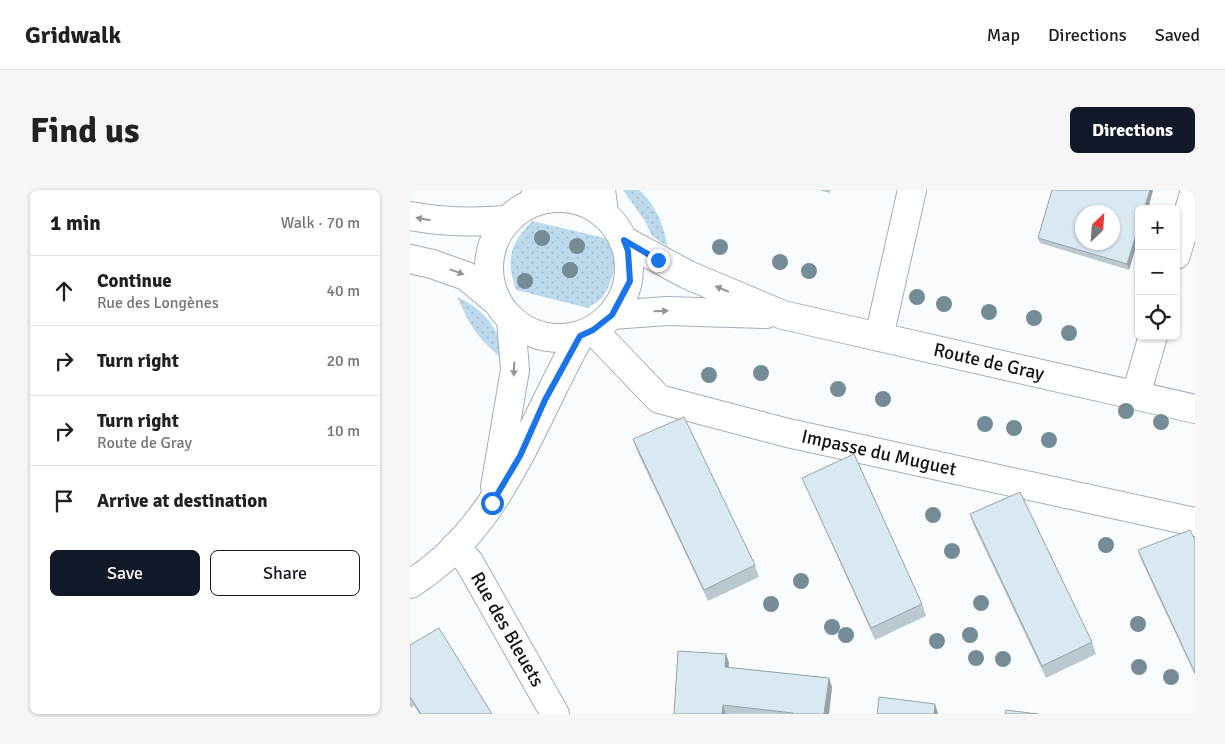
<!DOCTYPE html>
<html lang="en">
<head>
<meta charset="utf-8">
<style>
	:root { --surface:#fff; --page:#f6f6f6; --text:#202124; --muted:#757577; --line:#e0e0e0; --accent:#111827 }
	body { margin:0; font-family:Signika,sans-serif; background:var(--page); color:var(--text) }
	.controls { position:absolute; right:15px; top:15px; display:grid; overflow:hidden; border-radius:8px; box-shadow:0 1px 4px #0004 }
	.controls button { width:45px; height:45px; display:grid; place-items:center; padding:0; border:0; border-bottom:1px solid var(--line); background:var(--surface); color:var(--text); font:25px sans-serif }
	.compass { position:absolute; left:665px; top:15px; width:45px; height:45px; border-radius:50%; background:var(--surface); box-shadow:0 1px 4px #0004; rotate:25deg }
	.stop { position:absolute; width:15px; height:15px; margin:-11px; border:4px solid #1a73e8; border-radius:50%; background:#fff }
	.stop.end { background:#1a73e8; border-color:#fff; box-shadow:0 1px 5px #0008 }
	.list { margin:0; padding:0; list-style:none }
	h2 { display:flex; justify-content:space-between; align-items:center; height:65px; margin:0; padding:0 20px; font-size:21px }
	h2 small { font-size:16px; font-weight:400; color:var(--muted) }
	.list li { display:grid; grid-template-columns:32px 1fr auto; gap:15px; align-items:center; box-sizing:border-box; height:70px; padding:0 20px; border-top:1px solid var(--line) }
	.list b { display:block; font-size:19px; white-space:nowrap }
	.list p { margin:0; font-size:16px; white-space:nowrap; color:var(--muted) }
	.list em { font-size:16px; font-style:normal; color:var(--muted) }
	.actions { display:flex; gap:10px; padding:15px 20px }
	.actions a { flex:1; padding:11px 0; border:1px solid var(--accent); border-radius:8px; text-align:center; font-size:18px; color:var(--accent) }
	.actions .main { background:var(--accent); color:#fff }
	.icon { flex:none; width:28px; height:28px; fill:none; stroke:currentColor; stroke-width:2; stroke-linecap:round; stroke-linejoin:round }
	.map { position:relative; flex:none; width:785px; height:524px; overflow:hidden; border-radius:8px }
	header { display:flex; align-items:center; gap:30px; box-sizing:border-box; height:70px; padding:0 25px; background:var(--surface); border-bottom:1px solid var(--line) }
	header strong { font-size:24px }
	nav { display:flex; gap:28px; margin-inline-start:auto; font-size:18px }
	.intro { display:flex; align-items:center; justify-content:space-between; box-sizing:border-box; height:120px; padding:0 30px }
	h1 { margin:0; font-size:35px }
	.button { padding:12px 22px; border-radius:8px; background:var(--accent); color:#fff; font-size:18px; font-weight:700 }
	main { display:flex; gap:30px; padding:0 30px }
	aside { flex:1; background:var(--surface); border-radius:8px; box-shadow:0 1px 4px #0004 }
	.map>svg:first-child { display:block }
	.grass { fill:url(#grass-dots) }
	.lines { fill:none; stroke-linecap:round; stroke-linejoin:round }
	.minor-casing { stroke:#a1aeb7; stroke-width:30 }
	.major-casing { stroke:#a1aeb7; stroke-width:30 }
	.minor { stroke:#fff; stroke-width:28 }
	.major { stroke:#fff; stroke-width:28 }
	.tree { fill:#758c97 }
	.wall { fill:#bbc8cf }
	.shaded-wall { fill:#99a2a9 }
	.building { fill:#dae8f1; stroke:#99a2a9; fill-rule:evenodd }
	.oneway { fill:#939697 }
	.route { stroke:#1a73e8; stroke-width:6 }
	.labels { text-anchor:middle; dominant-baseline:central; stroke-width:4; stroke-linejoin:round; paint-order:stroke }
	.street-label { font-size:19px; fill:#101518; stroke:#fff }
</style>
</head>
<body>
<header>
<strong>Gridwalk</strong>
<nav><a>Map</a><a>Directions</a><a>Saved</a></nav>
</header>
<div class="intro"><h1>Find us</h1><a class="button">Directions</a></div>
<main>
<aside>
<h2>1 min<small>Walk · 70 m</small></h2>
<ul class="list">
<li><svg class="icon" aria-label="ahead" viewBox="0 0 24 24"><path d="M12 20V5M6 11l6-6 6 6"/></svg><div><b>Continue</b><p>Rue des Longènes</p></div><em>40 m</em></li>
<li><svg class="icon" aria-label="right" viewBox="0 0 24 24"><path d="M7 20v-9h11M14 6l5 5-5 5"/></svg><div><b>Turn right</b></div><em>20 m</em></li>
<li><svg class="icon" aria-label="right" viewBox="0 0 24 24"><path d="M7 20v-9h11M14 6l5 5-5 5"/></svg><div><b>Turn right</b><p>Route de Gray</p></div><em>10 m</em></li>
<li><svg class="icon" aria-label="arrive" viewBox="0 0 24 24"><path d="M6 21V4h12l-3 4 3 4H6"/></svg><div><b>Arrive at destination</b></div></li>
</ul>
<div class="actions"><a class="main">Save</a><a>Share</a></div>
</aside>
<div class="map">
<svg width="785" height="524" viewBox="0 0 785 524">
	<defs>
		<pattern id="grass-dots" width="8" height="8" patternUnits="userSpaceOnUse" patternTransform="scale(1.25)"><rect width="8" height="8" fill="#bddaed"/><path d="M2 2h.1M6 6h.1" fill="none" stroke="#a1baca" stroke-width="1.8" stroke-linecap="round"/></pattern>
	</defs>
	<rect width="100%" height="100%" fill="#f9fcfe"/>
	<path class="grass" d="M213 0H229C247 16 253 35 258 57L242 46 236 33Z
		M122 31 199 49C210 65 203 95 191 109 188 112 182 115 178 118L106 100C96 69 99 55 122 31Z
		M47 107C69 116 95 140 90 167 64 145 61 136 47 107Z"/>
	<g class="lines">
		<defs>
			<g id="minor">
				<path d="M191 0 194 23"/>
				<path d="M122 13 128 0"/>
				<path d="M766 65 785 0"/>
				<path id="s1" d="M183 140 249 209 378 243 785 332"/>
				<path d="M469 147 502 0"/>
				<path d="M726 205 743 146"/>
				<path id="s2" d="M45 357 59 372 145 524"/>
			</g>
			<g id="major">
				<circle cx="149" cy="78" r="70"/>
				<path d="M0 26C33 32 63 33 96 30"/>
				<path id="s3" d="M213 50 278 85 373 125 785 219"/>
				<path d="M0 69 22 74 56 86 86 111"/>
				<path d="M202 125 257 121 356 124"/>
				<path d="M85 297 105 180 101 130"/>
				<path d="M0 394C90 339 121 233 170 146"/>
			</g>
		</defs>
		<use href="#minor" class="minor-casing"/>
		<use href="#major" class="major-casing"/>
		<use href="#minor" class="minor"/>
		<use href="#major" class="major"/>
	</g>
	<g class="tree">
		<circle cx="132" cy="48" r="8"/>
		<circle cx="167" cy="56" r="8"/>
		<circle cx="310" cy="57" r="8"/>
		<circle cx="370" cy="72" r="8"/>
		<circle cx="160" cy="80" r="8"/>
		<circle cx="399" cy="81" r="8"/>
		<circle cx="115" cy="91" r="8"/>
		<circle cx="507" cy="107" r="8"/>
		<circle cx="534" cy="114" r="8"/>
		<circle cx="579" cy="122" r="8"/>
		<circle cx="624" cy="128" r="8"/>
		<circle cx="659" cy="143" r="8"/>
		<circle cx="351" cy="183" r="8"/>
		<circle cx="299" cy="185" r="8"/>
		<circle cx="428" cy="199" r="8"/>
		<circle cx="473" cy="209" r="8"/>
		<circle cx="716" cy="221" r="8"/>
		<circle cx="751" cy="232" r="8"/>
		<circle cx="575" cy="234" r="8"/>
		<circle cx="604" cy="238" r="8"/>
		<circle cx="639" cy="250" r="8"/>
		<circle cx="523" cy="325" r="8"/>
		<circle cx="696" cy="355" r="8"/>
		<circle cx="542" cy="361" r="8"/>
		<circle cx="391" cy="391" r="8"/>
		<circle cx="571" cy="413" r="8"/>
		<circle cx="361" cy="414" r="8"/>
		<circle cx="728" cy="434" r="8"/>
		<circle cx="422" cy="437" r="8"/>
		<circle cx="436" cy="445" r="8"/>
		<circle cx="560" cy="445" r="8"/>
		<circle cx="527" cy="451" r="8"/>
		<circle cx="566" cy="468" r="8"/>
		<circle cx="593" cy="469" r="8"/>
		<circle cx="729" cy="477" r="8"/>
		<circle cx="761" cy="487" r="8"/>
	</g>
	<path class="wall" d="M408 0H421L420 3Z
		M743 0 738 19H729V47L719 80 630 53 628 48Z
		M223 249 345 375 349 387 298 411 227 261Z
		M392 288 512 414 516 426 465 450 397 299Z
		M560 324 682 452 686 464 636 488 564 336Z
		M785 350V485L732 372 728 360Z
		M0 455 82 524H9L4 516 1 518 0 517Z
		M316 464 319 473 318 477 419 488 422 497 419 524H264Z"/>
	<path class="shaded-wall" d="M740 0H743L738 19H734Z
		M729 35V47L719 80 717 74Z
		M316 464 319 473 318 485 315 477Z
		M419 488 422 497 419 524H414Z
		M525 514 528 523V524H524Z
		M313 515 316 524H312Z"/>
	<path class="building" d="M642 0H740L734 19H729V35L717 74 628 48ZM672 22H702V52H672Z
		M274 227 345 375 294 400 223 249Z
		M444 264 512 414 461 438 392 288Z
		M610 302 682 452 632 476 560 324Z
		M780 340 785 350V483L728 360Z
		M29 438 82 524H11L1 508H0V455Z
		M268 461 316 464 315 477 419 488 414 524H383V523L313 515 312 524H264Z
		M469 507 525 514 524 524H467Z
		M596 520 628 524H595Z"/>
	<defs><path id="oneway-solid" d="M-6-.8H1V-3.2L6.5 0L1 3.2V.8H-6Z" transform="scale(1.25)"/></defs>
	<g class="oneway">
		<use href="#oneway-solid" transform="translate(13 29) rotate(-170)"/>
		<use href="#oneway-solid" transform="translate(47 82) rotate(20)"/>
		<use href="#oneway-solid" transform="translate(312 99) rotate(-157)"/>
		<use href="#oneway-solid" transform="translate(251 121) rotate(-1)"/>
		<use href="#oneway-solid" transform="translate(104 179) rotate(92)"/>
	</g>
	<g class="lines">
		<path class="route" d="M82 313 110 266 135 210 170 146 183 140 202 125 220 91 218 61 214 50 248 70"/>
	</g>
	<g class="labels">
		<g class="street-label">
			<text stroke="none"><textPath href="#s3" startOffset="388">Route de Gray</textPath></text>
			<text stroke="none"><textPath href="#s1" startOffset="322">Impasse du Muguet</textPath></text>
			<text stroke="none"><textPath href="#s2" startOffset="98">Rue des Bleuets</textPath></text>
		</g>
	</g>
</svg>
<div class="controls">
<button>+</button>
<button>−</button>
<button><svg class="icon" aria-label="locate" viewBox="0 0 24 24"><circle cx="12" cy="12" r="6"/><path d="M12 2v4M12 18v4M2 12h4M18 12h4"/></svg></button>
</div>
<svg class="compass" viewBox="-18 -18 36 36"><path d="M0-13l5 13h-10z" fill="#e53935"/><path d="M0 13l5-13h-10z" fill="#757577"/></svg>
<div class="stop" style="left:82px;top:313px"></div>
<div class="stop end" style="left:248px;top:70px"></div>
</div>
</main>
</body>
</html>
